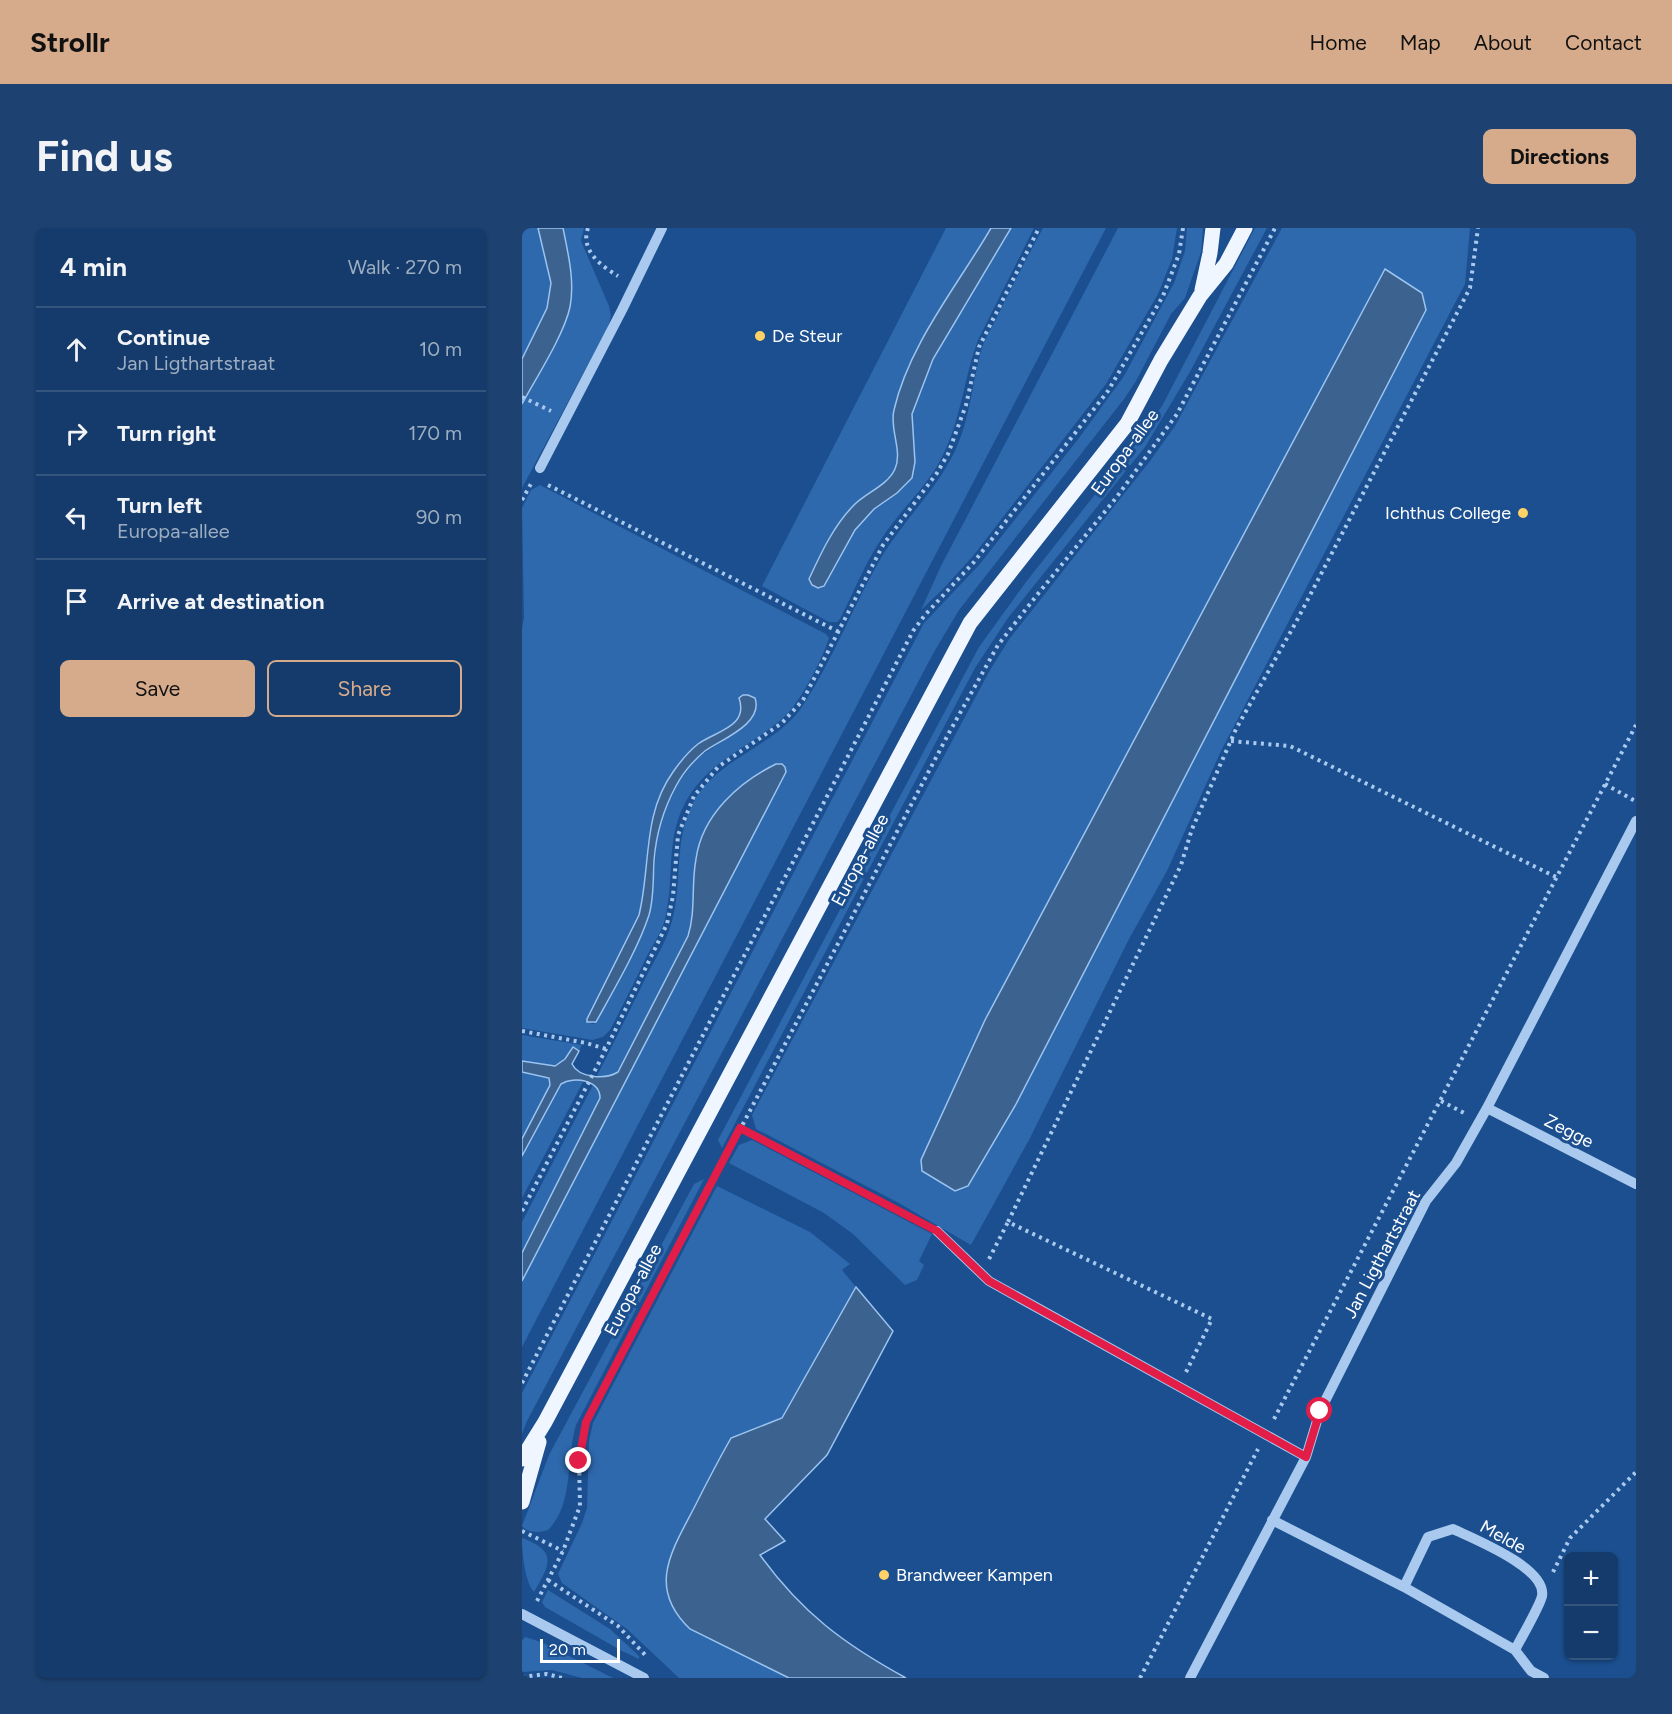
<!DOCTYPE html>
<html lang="en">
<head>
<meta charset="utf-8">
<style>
	:root { --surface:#143b6b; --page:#1d4271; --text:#f1f3f6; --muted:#9dadc1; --line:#33557e; --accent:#d6ab8b }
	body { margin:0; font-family:Figtree,sans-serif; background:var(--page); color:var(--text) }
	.controls { position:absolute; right:18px; bottom:18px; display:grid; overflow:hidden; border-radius:9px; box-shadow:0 2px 4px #0004 }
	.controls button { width:54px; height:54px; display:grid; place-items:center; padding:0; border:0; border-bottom:2px solid var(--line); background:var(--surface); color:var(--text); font:30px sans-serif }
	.scale { position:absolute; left:18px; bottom:15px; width:80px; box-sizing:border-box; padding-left:6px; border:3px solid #fff; border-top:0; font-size:16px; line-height:21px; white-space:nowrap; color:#fff; -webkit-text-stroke:4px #1b4f8f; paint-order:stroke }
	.stop { position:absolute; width:18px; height:18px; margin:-14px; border:4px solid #e11d48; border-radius:50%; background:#fff }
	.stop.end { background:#e11d48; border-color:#fff; box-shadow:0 2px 6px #0008 }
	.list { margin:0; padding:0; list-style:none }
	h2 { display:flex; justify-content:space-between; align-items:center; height:78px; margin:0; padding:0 24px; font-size:26px }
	h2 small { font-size:20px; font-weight:400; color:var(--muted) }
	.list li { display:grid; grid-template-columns:39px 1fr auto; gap:18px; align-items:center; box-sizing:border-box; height:84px; padding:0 24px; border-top:2px solid var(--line) }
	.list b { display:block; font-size:22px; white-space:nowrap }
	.list p { margin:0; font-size:20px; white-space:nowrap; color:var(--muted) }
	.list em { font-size:20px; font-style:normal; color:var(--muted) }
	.actions { display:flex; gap:12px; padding:18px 24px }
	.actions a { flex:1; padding:14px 0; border:2px solid var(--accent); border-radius:9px; text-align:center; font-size:21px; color:var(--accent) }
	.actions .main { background:var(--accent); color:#111 }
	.icon { flex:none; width:33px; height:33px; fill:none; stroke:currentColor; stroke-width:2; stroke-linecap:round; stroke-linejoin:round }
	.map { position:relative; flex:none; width:1114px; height:1450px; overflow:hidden; border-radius:9px }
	header { display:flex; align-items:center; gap:36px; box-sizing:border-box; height:84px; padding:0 30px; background:var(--accent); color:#111 }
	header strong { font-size:28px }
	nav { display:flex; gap:33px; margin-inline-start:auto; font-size:21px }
	.intro { display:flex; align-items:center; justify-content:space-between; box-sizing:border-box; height:144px; padding:0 36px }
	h1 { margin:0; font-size:42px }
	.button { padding:15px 27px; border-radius:9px; background:var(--accent); color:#111; font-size:21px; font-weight:700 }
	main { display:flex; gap:36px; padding:0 36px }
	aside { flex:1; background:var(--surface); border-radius:9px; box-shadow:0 2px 4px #0004 }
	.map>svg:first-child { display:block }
	.green { fill:#2e69ad; fill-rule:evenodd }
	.water { fill:#3c6290; stroke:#9cc4f0; stroke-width:1.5 }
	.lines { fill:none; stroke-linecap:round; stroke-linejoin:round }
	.path { stroke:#a9c9ee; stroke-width:4; stroke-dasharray:3 4.5; stroke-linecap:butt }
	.minor { stroke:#a9c9ee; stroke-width:10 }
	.major { stroke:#f0f6ff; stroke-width:15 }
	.route { stroke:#e11d48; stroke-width:8 }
	.poi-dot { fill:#ffd166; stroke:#1b4f8f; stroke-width:2 }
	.labels { text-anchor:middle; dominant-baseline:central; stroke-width:6; stroke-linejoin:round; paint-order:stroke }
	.poi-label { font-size:18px; fill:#fff; stroke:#1b4f8f; text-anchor:start }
	.street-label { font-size:18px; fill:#fff; stroke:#1b4f8f }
</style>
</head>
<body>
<header>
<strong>Strollr</strong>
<nav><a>Home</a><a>Map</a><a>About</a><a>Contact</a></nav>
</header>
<div class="intro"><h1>Find us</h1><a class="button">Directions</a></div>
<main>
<aside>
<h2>4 min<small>Walk · 270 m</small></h2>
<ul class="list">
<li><svg class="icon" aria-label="ahead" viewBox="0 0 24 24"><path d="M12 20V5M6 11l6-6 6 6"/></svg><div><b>Continue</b><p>Jan Ligthartstraat</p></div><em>10 m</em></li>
<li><svg class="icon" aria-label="right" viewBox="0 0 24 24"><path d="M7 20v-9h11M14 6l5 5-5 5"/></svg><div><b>Turn right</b></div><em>170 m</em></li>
<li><svg class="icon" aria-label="left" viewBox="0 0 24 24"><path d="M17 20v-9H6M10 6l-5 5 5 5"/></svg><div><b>Turn left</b><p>Europa-allee</p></div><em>90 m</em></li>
<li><svg class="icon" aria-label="arrive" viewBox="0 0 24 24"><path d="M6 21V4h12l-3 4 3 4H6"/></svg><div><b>Arrive at destination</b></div></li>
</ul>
<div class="actions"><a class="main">Save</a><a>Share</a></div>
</aside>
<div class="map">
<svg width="1114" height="1450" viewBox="0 0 1114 1450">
	<rect width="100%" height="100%" fill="#1b4f8f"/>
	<path class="green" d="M0 0H16L29 55 25 80 0 130Z
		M41 0H62L59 12 62 20 87 78 89 88 86 99 0 260V176L43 96 48 79 47 33Z
		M424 0H469C436 58 388 115 372 182 367 200 381 223 373 241 365 258 345 265 332 277 312 297 299 325 287 351L322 320 333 302 352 281 375 265 390 250 393 234 390 186 411 131 489 0H512L456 112C442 150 439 192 420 229 405 259 378 282 360 310 343 335 332 364 318 391L315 394H307L240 358Z
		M521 0H584L0 1119V1053L264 541 258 535 254 536C217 555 180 587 174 631 170 657 174 683 166 708L101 837C94 846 87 851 75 848 92 814 109 780 125 747 134 729 145 712 150 693 161 653 151 611 172 573 198 528 255 518 282 476 312 429 332 376 360 328 383 291 414 262 433 223 448 191 450 156 459 123 463 109 472 96 478 83 492 55 506 27 521 0Z
		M596 0H655L650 31 636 66 584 156 451 328 422 360 399 382 419 338Z
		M665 0H681L679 24 663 70 649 86 614 153 602 171 437 382 412 424 5 1193 0 1206V1165L402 395 457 337 557 210 602 148 652 55 663 23Z
		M733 0H745L669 142 623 219 486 390 453 440 200 920 196 912 457 419 504 354 623 203 640 178Z
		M760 0H948L943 56 699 523 645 643 607 711 507 912 449 1017 375 974 234 901 230 887 468 442 488 410 628 233 653 198Z
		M18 257 304 406 307 410C301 430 278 475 262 489 228 520 187 531 163 575 143 613 153 651 143 691 140 704 131 716 125 728 113 753 101 777 88 802L81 809 70 812 0 800V400L2 390 0 280 9 262ZM221 467 232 483 222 499 175 530 155 557 139 591 135 607 131 662 127 688 97 751 74 794 71 796 65 794V791L117 687C128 641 119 588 149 548 157 537 165 524 176 516 196 501 225 500 218 470Z
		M0 807 60 817 57 823 56 821H49C35 845 24 837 0 833Z
		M0 844 27 850 28 857 0 911Z
		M55 851 61 854 0 970V928L36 860 42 854Z
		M71 857 76 860 78 870 0 1025V994Z
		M230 912 410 1006 397 1033 402 1037 395 1052 383 1057 331 1006 302 985 207 935 217 917Z
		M182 951 54 1197C44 1230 52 1277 26 1302 17 1305 6 1305 0 1298L27 1227 172 956Z
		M195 958 288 1004 328 1036 320 1042 334 1059 260 1190 209 1210 153 1384 168 1401 267 1450H157L105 1401 40 1355 36 1346 60 1295 65 1280 67 1213 71 1195Z
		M0 1310C36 1323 28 1337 12 1364 3 1355 0 1324 0 1310Z
		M26 1362 88 1401 117 1428V1431L100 1423 23 1379 20 1374Z
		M3 1409 19 1414 91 1450H60L30 1442 0 1444V1413Z"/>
	<path class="water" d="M16 0H41C46 25 53 53 48 79 42 107 14 150 0 176V131L25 80 29 55Z
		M469 0H489L411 131 390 186 393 234 390 250 375 265 352 281 333 302 302 358 296 360 290 357 287 351C299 325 312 297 332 277 345 264 365 258 373 241 381 223 367 200 372 182 387 116 436 57 469 0Z
		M863 41 900 65 904 82 493 878 446 958 433 963 400 943 399 932 463 792Z
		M221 467H226L233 470C242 496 198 512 183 523 171 533 161 545 154 558 141 582 134 606 132 633 131 651 132 670 127 687 116 721 91 763 74 794H65V791L117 687C129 638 120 587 151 544 158 534 167 523 176 516 194 503 227 499 217 470Z
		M254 536H260L263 539 264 544 0 1053V1025L78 870C78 852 52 848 39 856L0 928V911L28 857 27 850 0 844V833L33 838 43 831 51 819 57 823 50 836C57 850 83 852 96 844L166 708C174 683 169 657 174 631 180 587 217 554 254 536Z
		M334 1059 371 1103 305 1227 243 1291 263 1313 238 1327C280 1385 322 1416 384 1450H267L168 1401C125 1360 149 1324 172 1280 184 1256 196 1233 209 1210L260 1190Z"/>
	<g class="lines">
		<path class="path" d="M66 0C58 22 79 38 96 48
			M0 169 29 183
			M26 257 317 404
			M0 272 10 254
			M709 513 768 518 1034 649
			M1083 556 1113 573 1114 575
			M0 803 64 815 84 821
			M919 873 944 886
			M218 900 401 996
			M0 983 84 821 145 696 151 668 156 607 172 568 196 539 260 495 281 472 361 317 415 245 426 226 444 177 457 119 517 0
			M467 1031 486 994
			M664 1144 690 1091 486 994 659 637 670 601 714 501 773 396 948 60 956 0
			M0 1155 391 403 403 387 452 334 586 163 641 68 657 26 661 0
			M752 1191 1114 497
			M0 1303 41 1323
			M1031 1344 1048 1310 1114 1244
			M26 1352 96 1398 125 1429
			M15 1373 41 1323 58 1278 57 1233 64 1194 428 503 476 417 515 367 594 270 655 186 753 0
			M0 1449 25 1446 40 1450
			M618 1450 736 1221"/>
		<path class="minor" d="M18 240 100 82 140 0
			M965 880 1114 956
			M415 1003 467 1053 784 1229
			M750 1292 882 1359 993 1422 1009 1443 1022 1450
			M882 1359 906 1309 931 1301C952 1311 1025 1340 1020 1368 1018 1378 999 1410 993 1422
			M0 1386 122 1450
			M668 1450 784 1229 798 1183 904 973 934 935 965 880 1114 593"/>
		<path class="major" d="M680 62 688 25 691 0
			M0 1231 23 1194 448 395 605 196 639 132 678 68 704 36 723 0
			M0 1274 17 1214"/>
	</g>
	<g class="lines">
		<path class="route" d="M57 1233 64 1194 218 900 415 1003 467 1053 784 1229 798 1183"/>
	</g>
	<g class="poi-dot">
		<circle cx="238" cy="108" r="6"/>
		<circle cx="1001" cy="285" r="6"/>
		<circle cx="362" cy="1347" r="6"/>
	</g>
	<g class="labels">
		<g class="poi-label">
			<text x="250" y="108">De Steur</text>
			<text x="989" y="285" text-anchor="end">Ichthus College</text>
			<text x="374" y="1347">Brandweer Kampen</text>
		</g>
		<g class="street-label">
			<text transform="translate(603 224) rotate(-54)">Europa-allee</text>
			<text transform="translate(338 632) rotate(-62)">Europa-allee</text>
			<text transform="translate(1047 903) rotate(27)">Zegge</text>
			<text transform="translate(860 1026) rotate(-62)">Jan Ligthartstraat</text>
			<text transform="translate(111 1062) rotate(-62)">Europa-allee</text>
			<text transform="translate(981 1309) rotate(29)">Melde</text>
		</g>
	</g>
</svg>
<div class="controls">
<button>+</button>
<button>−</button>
</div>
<div class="scale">20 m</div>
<div class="stop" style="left:798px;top:1183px"></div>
<div class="stop end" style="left:57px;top:1233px"></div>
</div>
</main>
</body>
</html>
